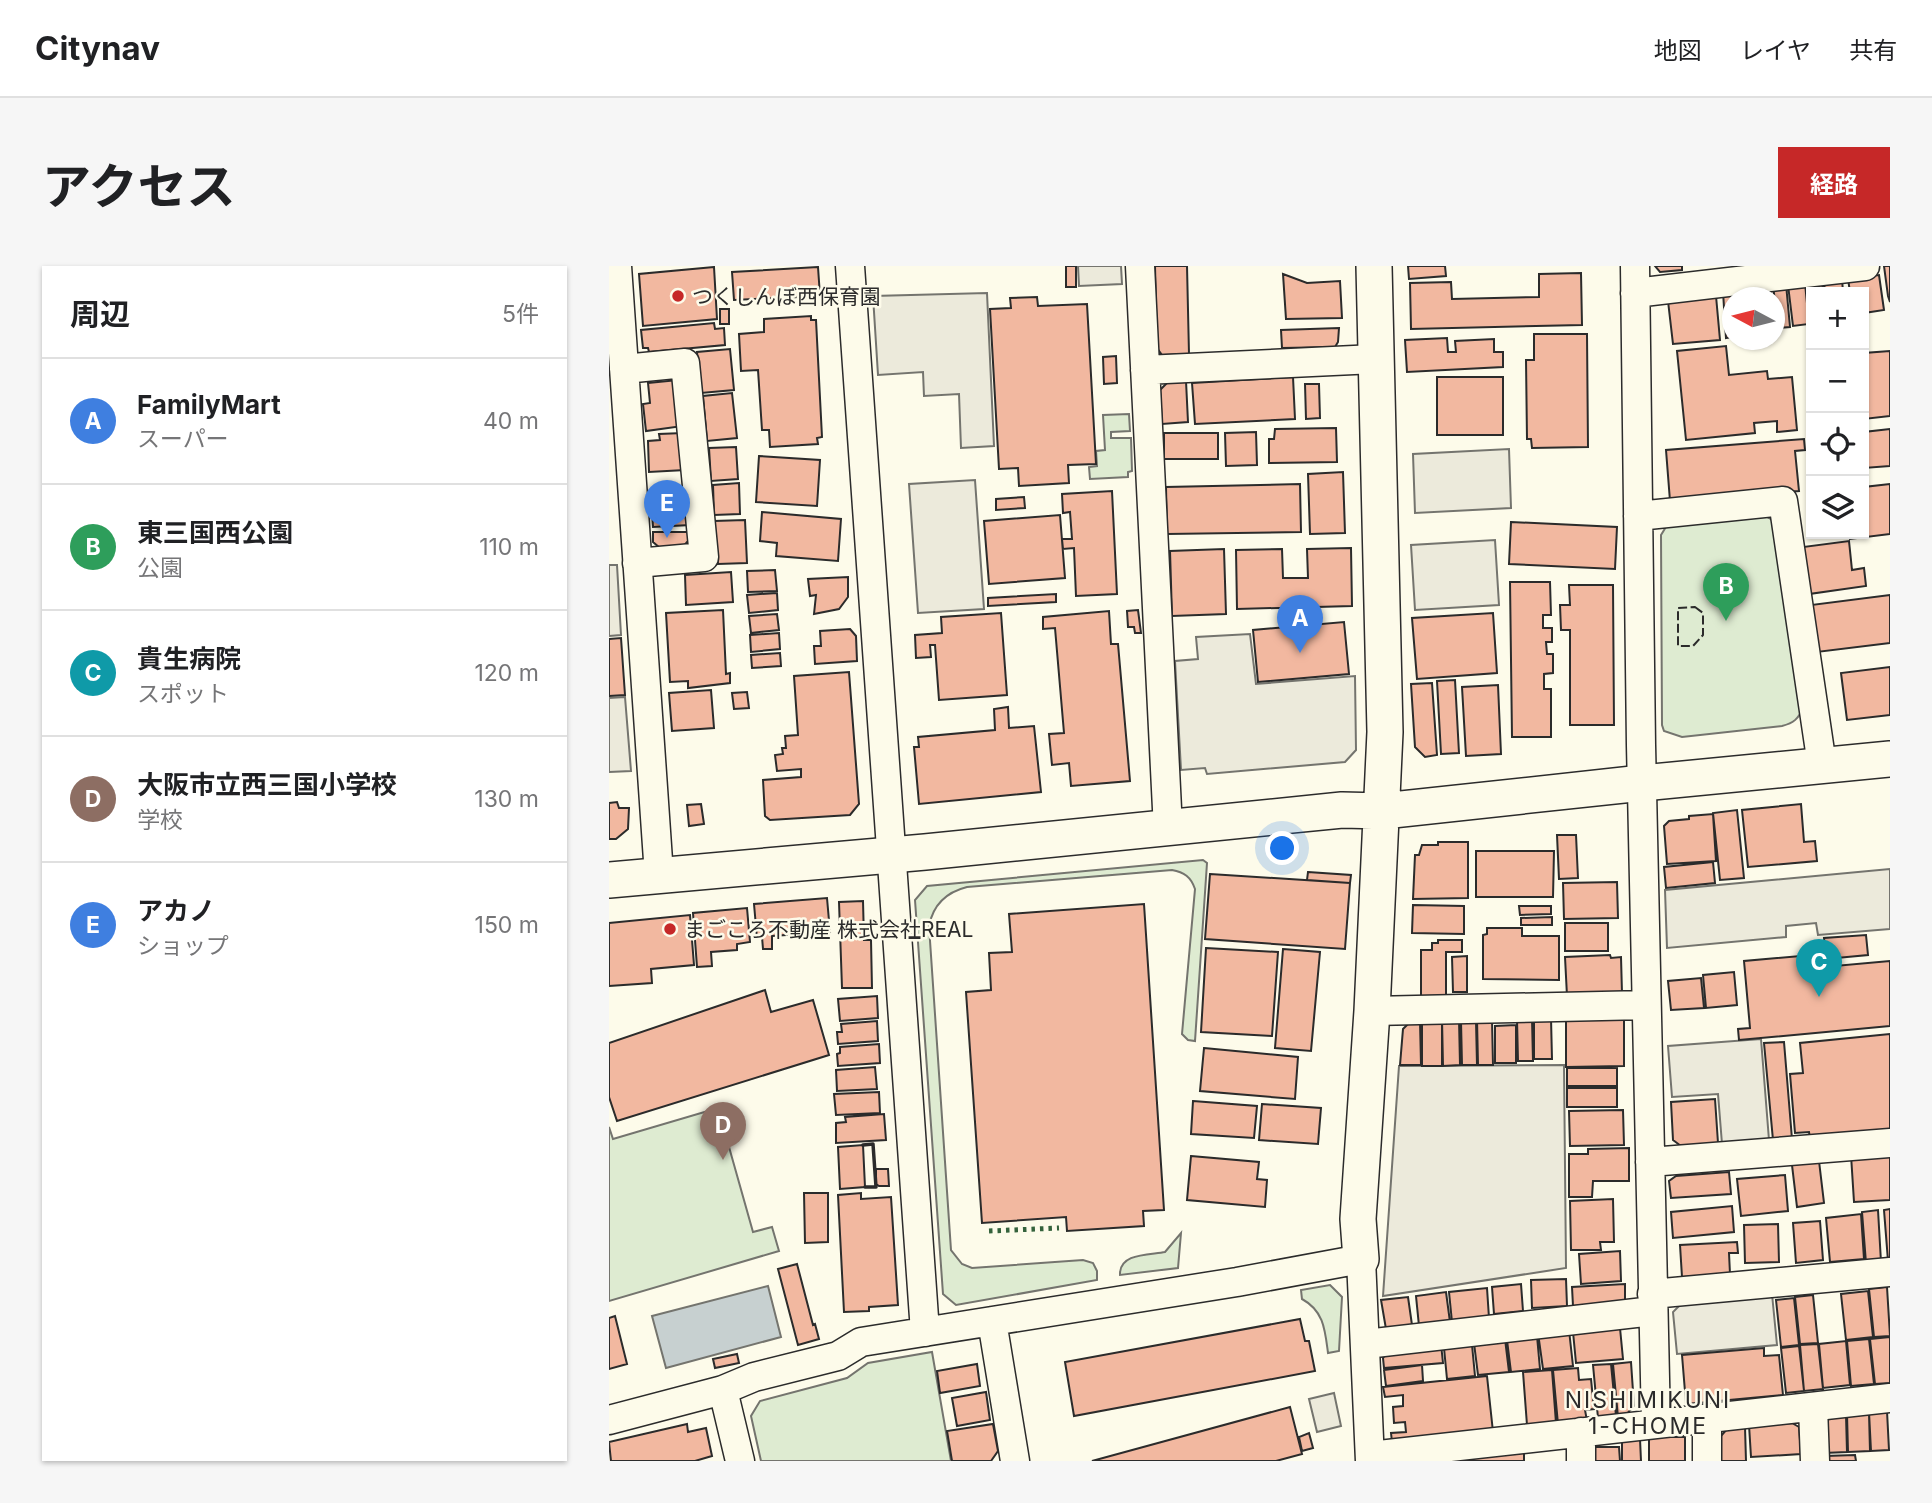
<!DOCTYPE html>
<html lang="ja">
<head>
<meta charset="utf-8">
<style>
	:root { --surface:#fff; --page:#f6f6f6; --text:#202124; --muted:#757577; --line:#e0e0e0; --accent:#c62828 }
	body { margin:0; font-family:Inter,"Noto Sans JP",sans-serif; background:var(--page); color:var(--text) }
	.controls { position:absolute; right:21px; top:21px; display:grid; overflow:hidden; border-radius:0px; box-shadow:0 2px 5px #0004 }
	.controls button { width:63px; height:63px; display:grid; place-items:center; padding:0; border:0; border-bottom:2px solid var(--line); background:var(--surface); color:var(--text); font:35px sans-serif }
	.compass { position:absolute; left:1113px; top:21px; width:63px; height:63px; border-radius:50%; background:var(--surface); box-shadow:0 2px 5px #0004; rotate:277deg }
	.you { position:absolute; left:674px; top:583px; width:24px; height:24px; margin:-18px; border:5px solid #fff; border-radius:50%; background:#1a73e8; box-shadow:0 0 0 10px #1a73e833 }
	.badge { display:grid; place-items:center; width:46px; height:46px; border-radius:50%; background:var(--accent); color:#fff; font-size:23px; font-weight:700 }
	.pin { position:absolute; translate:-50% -58px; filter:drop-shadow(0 2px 4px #0008) }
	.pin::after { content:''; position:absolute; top:37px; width:24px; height:21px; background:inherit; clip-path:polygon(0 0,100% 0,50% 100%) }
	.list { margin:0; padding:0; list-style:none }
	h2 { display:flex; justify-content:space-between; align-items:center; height:91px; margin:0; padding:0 28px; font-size:30px }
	h2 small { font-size:23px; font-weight:400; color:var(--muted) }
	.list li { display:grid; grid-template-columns:46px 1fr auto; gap:21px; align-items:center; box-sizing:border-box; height:126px; padding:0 28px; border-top:2px solid var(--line) }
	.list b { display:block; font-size:26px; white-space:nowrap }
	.list p { margin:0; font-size:23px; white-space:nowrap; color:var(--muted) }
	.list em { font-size:23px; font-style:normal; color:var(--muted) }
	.icon { flex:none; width:38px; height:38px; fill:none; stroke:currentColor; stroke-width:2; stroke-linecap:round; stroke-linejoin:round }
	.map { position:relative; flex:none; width:1281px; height:1195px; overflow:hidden; border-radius:0px }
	header { display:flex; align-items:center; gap:42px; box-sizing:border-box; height:98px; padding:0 35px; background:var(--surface); border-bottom:2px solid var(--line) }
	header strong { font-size:33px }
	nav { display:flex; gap:38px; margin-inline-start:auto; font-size:24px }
	.intro { display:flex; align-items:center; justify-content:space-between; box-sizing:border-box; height:168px; padding:0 42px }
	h1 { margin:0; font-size:49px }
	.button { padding:18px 32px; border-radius:0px; background:var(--accent); color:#fff; font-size:24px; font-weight:700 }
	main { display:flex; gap:42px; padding:0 42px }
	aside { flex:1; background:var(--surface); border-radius:0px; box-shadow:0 2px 5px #0004 }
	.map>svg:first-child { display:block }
	.green { fill:#deebd1; stroke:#74746e; stroke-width:2 }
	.parking { fill:#eceadb; stroke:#74746e; stroke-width:2 }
	.water { fill:#c7d0d0; stroke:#74746e; stroke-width:2 }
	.building { fill:#f2b8a0; stroke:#2b2b2b; stroke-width:2 }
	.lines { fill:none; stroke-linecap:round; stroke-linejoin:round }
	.minor-casing { stroke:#2b2b2b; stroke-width:31 }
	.tertiary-casing { stroke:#2b2b2b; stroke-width:38 }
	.minor { stroke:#fdfbea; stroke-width:28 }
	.tertiary { stroke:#fdfbea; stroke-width:35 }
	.hedge { stroke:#34623c; stroke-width:5; stroke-dasharray:3.5 5; stroke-linecap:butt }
	.fence { stroke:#2b2b2b; stroke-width:2; stroke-dasharray:9 3.5; stroke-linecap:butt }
	.wall { stroke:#2b2b2b; stroke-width:3.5 }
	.poi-dot { fill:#c62828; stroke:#fdfbea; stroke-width:2.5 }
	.labels { text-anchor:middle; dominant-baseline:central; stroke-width:5; stroke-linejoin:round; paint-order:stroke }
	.poi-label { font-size:21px; fill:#2b2b2b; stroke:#fdfbea; text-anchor:start }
	.neighbourhood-label { font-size:23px; letter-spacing:2px; fill:#2b2b2b; stroke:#fdfbea }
</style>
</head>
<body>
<header>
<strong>Citynav</strong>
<nav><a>地図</a><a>レイヤ</a><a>共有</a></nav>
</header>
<div class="intro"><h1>アクセス</h1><a class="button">経路</a></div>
<main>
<aside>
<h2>周辺<small>5件</small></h2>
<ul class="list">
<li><span class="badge" style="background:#3f7fe0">A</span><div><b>FamilyMart</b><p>スーパー</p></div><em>40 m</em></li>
<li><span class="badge" style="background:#2e9e5b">B</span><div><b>東三国西公園</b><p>公園</p></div><em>110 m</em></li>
<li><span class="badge" style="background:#0f9aa8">C</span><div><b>貴生病院</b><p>スポット</p></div><em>120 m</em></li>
<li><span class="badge" style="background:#8d6e63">D</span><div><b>大阪市立西三国小学校</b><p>学校</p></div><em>130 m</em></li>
<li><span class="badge" style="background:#3f7fe0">E</span><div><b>アカノ</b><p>ショップ</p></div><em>150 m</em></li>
</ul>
</aside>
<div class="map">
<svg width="1281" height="1195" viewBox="0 0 1281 1195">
	<rect width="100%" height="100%" fill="#fdfbea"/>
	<path class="green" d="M520 148 521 165 502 166V172H522L523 205 519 206V211L481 213 480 201 488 200 487 185 496 184 494 149Z
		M1151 247 1162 253 1168 263 1195 441C1189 453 1185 457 1173 460L1073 471 1055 465 1053 459 1052 269 1060 256Z
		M594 594 598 597 586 775 579 774 573 768 586 623C582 611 575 606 563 604L358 621C338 626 324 639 320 660L342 984 353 998 363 1002 474 994 484 997 488 1005V1014L347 1039 334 1028 306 634 318 620Z
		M109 842 144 966 163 961 170 985 0 1035V861L4 873Z
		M572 967 569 1002 511 1009C510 987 540 989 556 986Z
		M721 1019 733 1031 730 1085 719 1087C716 1064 715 1045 693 1033L692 1024Z
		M323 1086 342 1195H152L142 1150 151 1135 238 1112 259 1097Z"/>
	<path class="parking" d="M469 0H512L513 18 470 20Z
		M378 27 385 180 352 182 350 128 315 130 314 106 269 109 264 30Z
		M900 183 902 242 806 247 804 188Z
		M366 214 375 343 309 347 300 218Z
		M886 274 890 339 806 344 802 279Z
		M0 299H8L12 369 0 370Z
		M641 368 647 418 746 410 747 484 736 496 598 508 596 502 572 504 566 395 589 393 587 371Z
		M16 431 22 505 0 506V432Z
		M1281 603V663L1209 669 1207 657 1177 660V671L1058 682 1056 624Z
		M1152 773 1160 874 1113 878 1109 828 1063 831 1059 780Z
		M955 799 957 1002 774 1030 790 800Z
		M1163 1028 1168 1079 1068 1088 1064 1046 1073 1037Z
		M725 1127 732 1160 708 1166 700 1133Z"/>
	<path class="water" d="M159 1020 172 1071 57 1102 43 1050Z"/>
	<path class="building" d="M457 0H467V21H457Z
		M546 0H578L580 88 553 89 548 82Z
		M799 0H836L837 10 800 13Z
		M1046 0H1073V4L1051 6Z
		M1275 0H1281V36L1279 30Z
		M105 1 108 53 34 60 30 8Z
		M209 1 211 30 125 34 123 6Z
		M972 7 973 59 802 63 801 17 842 16 843 33 930 31V8Z
		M674 8 698 17 731 15 733 52 677 53Z
		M1270 9 1275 44 1255 47V26H1241L1239 13Z
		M1233 13 1234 26H1216L1215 16Z
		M1213 15 1214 26H1202V54L1198 17Z
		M1196 17 1200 58 1184 60 1179 19Z
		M1177 18 1181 61 1169 62 1164 19Z
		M1134 24 1135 32H1124V71L1117 72 1114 26Z
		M1107 30 1111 74 1064 78 1059 35Z
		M428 31 429 40 478 38 487 198 459 199 460 217 410 220 409 202 390 203 381 43 402 42 401 32Z
		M111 43H120V58H111Z
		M202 50V54H207L213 171 208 172 209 178 161 181 160 164H153L149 104 132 105 130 68 155 66V53Z
		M105 57 106 63 115 62 116 79 40 86 39 82H34L32 64Z
		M730 62 729 76 726 81 673 82 672 64Z
		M925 68H978L979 181 923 182 922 173H918L917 94H925Z
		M838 72 839 86H847L846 75 885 73V86H894V101L798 106 796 74Z
		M1117 80 1120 109 1158 105 1159 113 1183 111 1188 164 1168 166V155L1145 157 1146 167 1077 174 1068 85Z
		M121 83 125 124 92 127 88 86Z
		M1281 85V150L1255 153V87Z
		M507 90 508 117 495 118 494 91Z
		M684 111 686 153 586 158 583 117Z
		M828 111H894V169H828Z
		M69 114 74 160 37 165 34 138 41 137 39 117Z
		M577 115 579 156 553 158 551 124 559 116Z
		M696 118H710L711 152 697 153Z
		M123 127 128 172 98 175 94 130Z
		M727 162 728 196 660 197V173H665L666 163Z
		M1281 163V200L1255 202V166Z
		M647 166 648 199 617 200 616 167Z
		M74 167 76 204 40 206 39 175 51 174 50 168Z
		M555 167H609V193H555Z
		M1195 173 1196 184 1186 185 1190 225 1061 235 1057 184Z
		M127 181 129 213 102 215 100 182Z
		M150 190 211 194 208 240 147 236Z
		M734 206 736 267 701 268 699 208Z
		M130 217 131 248 105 249 104 219Z
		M691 218 692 266 558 268 557 221Z
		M1281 218V268L1241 273 1240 268H1255V221Z
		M503 225 508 328 467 330 465 282 454 283 453 273H463L461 246 454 247 453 228Z
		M415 231 416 242 387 244V233Z
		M80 243 81 259 44 261 43 245Z
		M153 246 232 253 229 295 167 290 168 277 151 275Z
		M451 249 456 312 380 318 375 255Z
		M136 254 138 297 109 298 105 255Z
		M902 256 1008 261 1006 303 900 298Z
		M44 266H79V275L73 282H51L44 276Z
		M1240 275 1243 304 1255 302 1257 320 1200 328 1194 281Z
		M742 282 743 340 628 343 627 284 673 283 674 312H699L698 283Z
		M615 283 617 348 563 350 561 285Z
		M166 304 168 325 139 326 138 305Z
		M122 306 124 336 77 339 76 309Z
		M239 311V331L230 343 205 348 207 329 201 330 199 313Z
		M901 316H941L942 349H934V362H943V376H937L938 388H944V407L935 408V423H942V471H903Z
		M960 319H1004L1005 459H961V364H952L951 339H961Z
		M168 327 169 344 140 347 138 329Z
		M447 328V336L379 340V332Z
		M1281 329V377L1208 386 1202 339Z
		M114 344 117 408 121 407V417L79 422V415L61 416 57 347Z
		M529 344 532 367H526L525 361H519L518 345Z
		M500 345 502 378H509L521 515 462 520 460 497 443 499 440 468 455 467 446 362 434 363V351Z
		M392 347 398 429 330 434 326 379H321L322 391 307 392 306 369 333 367 332 351Z
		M884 347 888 407 808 413 803 352Z
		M168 348 170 364 142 367 140 350Z
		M735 356 740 408 649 416 644 364Z
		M241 363 247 370 248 395 206 398 205 380H212L211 365Z
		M170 367 171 383 142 386 141 369Z
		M12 372 16 429 0 430V373Z
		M171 387 172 400 143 402 142 389Z
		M1281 401V449L1238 454 1232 407Z
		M240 406 250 538 241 549 161 554 156 550 154 514 192 511V503L168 505 166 489 174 488 173 482H177L176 470 189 469 185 410Z
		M846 414 850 487 832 488 828 415Z
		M823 417 828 489 816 491 806 481 802 418Z
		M889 419 892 488 857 490 853 421Z
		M102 424 105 462 63 465 60 427Z
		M138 426 140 442 125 443 123 427Z
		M399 441 400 462 425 460 432 526 310 538 305 481H310L309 471 386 464 385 443Z
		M8 536 10 542H20L19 563 7 573H0V537Z
		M92 538 95 558 80 560 78 539Z
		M1192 538 1195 576 1206 575 1208 595 1139 601 1133 544Z
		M1128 544 1135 612 1111 614 1104 547Z
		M1104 548 1107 595 1058 598 1055 560 1060 555 1080 553V550Z
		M948 569H967L969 612 950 613Z
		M829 576H859V632L804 633 806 589H810L813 579H829Z
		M867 585H945L944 631H867Z
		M1104 596 1106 617 1057 622 1055 601Z
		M699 606 742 609 741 617 698 614Z
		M601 608 741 617 736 683 596 673Z
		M1008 616 1009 652 955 653 954 617Z
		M218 632 221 666 163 670V683H154L153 671 148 672 145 638Z
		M254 635 255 674H262L263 722H233L230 636Z
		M535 638 555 944 534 945 535 960 458 965 457 951 373 957 357 726 382 724 380 687 403 686 400 648Z
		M804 639 855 640V668L803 667Z
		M910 640H942V648L911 649Z
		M138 642 141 676 128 678V684L102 686 103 700 88 701 84 647Z
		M81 649 85 699 42 703 43 717 0 720V657Z
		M943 651V659H912V652Z
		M956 657H999V685H956Z
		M878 662H913V670H950V714L874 713V669L878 668Z
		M1257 669 1259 689 1217 693 1215 672Z
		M829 674H853V686H837V733H812V684H823V677H829Z
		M597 682 669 686 663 770 592 766Z
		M674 683 711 686 702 785 666 782Z
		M1214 688 1215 701 1281 695V760L1130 774 1129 763 1141 762 1135 695Z
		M1001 689 1002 692 1012 691 1013 727 958 730 956 691Z
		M858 690V726H844L843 691Z
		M1125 706 1128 739 1097 742 1094 709Z
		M1092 712 1095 742 1062 744 1059 715Z
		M156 724 162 746 204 734 220 789 8 855 0 831V777Z
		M268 730 269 752 231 755 229 733Z
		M957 751H1012L1015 754V800L957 801Z
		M942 752 943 793H925V753Z
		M833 753H850L851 799 834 800Z
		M868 753 883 754 884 799H869Z
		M908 753H923L924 795H909Z
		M268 755 269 775 229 778 228 766H233L232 758Z
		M802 755H811L812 799H791L794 763Z
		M852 755H867L868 799H853Z
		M813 757H833V800H813Z
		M907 759V797H886V760Z
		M1281 768V864L1201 872 1200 866 1186 867 1181 808 1194 807 1191 777Z
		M1175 776 1183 873 1164 874 1155 777Z
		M270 778 271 797 229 800 228 788 231 787V781Z
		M595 782 689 791 686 833 591 825Z
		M266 801 268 823 228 825 227 804Z
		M958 802H1008V820H958Z
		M958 822H1008V841H958Z
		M270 826 271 847 227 849 225 828Z
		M1106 833 1109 877 1072 880 1064 874 1062 836Z
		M584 835 648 840 645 872 582 868Z
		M653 838 712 842 709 878 650 874Z
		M1014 844 1015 879 961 880 960 845Z
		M275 848 277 874 227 877V857L237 856 236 851Z
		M254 879 256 921 231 923 229 881Z
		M1020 882V915H984L983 931H960V888H979V883Z
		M1281 887V934L1245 936 1242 889Z
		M582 890 650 896 648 913 658 914 656 941 578 934Z
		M1210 895 1215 937 1188 941 1183 899Z
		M267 903H279L280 920H270L267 918Z
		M1120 906 1122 928 1062 932 1060 915 1067 910Z
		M1176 909 1179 945 1132 950 1128 913Z
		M195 927H219V976L196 977Z
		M252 927V933L282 931 289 1039 260 1041V1045L235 1046 229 929Z
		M1004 933 1005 976H991L992 984H962L961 935Z
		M1123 940 1125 966 1064 972 1062 946Z
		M1281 943V995H1279L1275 944Z
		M1269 944 1272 996 1257 997 1253 946Z
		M1252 948 1255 993 1221 996 1217 952Z
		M1211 955 1214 994 1187 997 1184 957Z
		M1169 958 1170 996 1136 997 1135 959Z
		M1128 976 1129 987H1120L1121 1008 1073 1011 1071 979Z
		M1011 985 1012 1015 972 1018 970 988Z
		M188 998 204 1059 206 1058 210 1073 189 1079 169 1003Z
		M957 1013 958 1040 923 1042 922 1014Z
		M912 1018 914 1045 885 1048 883 1021Z
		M1016 1018V1034H1013V1037L964 1040 963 1021Z
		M1278 1021 1281 1070 1265 1071 1260 1023Z
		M878 1022 880 1052 843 1056 840 1026Z
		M1259 1025 1264 1071 1237 1074 1232 1028Z
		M837 1026 841 1056 810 1060 807 1030Z
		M1204 1029 1209 1077 1191 1078 1186 1031Z
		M799 1031 803 1059 777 1063 772 1034Z
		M1185 1032 1190 1079 1172 1081 1167 1034Z
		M6 1050 18 1098 0 1103V1052Z
		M691 1053 696 1075H700L706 1105 465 1150 456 1096Z
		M1011 1062 1014 1093 967 1097 964 1066Z
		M960 1064 964 1100 934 1103 929 1067Z
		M928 1070 931 1103 902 1106 898 1074Z
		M1281 1071V1117L1266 1118 1261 1073Z
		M896 1073 900 1106 869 1109 865 1077Z
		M1260 1073 1265 1118 1242 1120 1238 1075Z
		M1237 1075 1241 1119 1214 1122 1210 1078Z
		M832 1078 834 1097 775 1102 774 1092 781 1083Z
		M1209 1078 1214 1123 1195 1125 1191 1079Z
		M863 1079 866 1110 838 1113 835 1082Z
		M1190 1080 1195 1125 1177 1127 1172 1082Z
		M1155 1082V1090L1170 1089 1174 1129 1077 1138 1073 1089Z
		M128 1088 130 1097 106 1102 104 1093Z
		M1022 1096 1025 1140 1016 1150 1009 1151 1004 1098Z
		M368 1098 371 1120 331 1127 328 1105Z
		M1002 1098 1007 1150 989 1152 984 1099Z
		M813 1099 814 1115 777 1120 775 1104Z
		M969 1102 970 1114 982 1113 985 1143 976 1144 978 1155 949 1158 944 1104Z
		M943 1104 947 1157 918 1159 914 1106Z
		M878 1110 884 1166 783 1176 782 1167 797 1166 796 1156 785 1157 784 1141 794 1140V1129L776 1131 774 1121Z
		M377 1126 381 1154 348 1160 343 1132Z
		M681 1141 693 1188 667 1195H483Z
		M1278 1145 1280 1184 1262 1185 1260 1146Z
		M1260 1147 1261 1185 1239 1186 1238 1148Z
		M1223 1149H1237L1238 1186 1215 1187 1214 1161Z
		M1183 1157 1190 1161 1192 1188 1142 1191 1140 1159Z
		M78 1158 79 1166 97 1162 103 1190 86 1195H2L0 1176Z
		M384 1158 389 1185 382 1195H343L338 1165Z
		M1136 1161 1137 1195H1112L1111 1171 1119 1162Z
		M700 1167 704 1182 693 1185 690 1171Z
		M1040 1171H1076V1195H1040Z
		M1013 1173H1031L1032 1195H1013Z
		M982 1181H1010L1011 1195H982Z
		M915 1184V1195H813Z
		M1246 1189 1247 1195H1216V1190Z"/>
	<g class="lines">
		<defs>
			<path id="minor" d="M8 0 50 609
				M241 0 316 1066
				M531 0 559 563
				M1026 0 1032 479 1047 1158
				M1026 27 1256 0
				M15 103 76 97 95 291 28 297
				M536 104 766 93
				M1029 250 1174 235 1213 499
				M763 745 1037 739
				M1041 896 1281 877
				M1043 1028 1281 1006
				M383 1055 406 1195
				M757 1078 1044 1045
				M114 1124 131 1195
				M1204 1141 1206 1195
				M1098 1153V1195
				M0 1154 114 1124 145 1111 229 1090 252 1076 628 1016 752 993 761 1195
				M972 1166V1195
				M761 1190 1281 1132"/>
			<path id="tertiary" d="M0 614 316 586 733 544 774 545 1033 517 1281 493
				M752 993 749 953 763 745 776 466 765 0"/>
		</defs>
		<use href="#minor" class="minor-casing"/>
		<use href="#tertiary" class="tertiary-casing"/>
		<use href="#minor" class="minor"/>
		<use href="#tertiary" class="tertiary"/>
		<path class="hedge" d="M380 965 450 962"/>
		<path class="fence" d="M1086 341 1094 347V369L1084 380H1069V342Z"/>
		<path class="wall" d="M254 879 264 878 267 921H256"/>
	</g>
	<g class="poi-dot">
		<circle cx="69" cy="30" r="7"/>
		<circle cx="61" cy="663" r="7"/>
	</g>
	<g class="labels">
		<g class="poi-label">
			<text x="83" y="30">つくしんぼ西保育園</text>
			<text x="75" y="663">まごころ不動産 株式会社REAL</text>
		</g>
		<g class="neighbourhood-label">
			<text x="1039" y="1134">NISHIMIKUNI<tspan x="1039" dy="26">1-CHOME</tspan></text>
		</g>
	</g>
</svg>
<div class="controls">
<button>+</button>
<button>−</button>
<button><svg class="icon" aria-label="locate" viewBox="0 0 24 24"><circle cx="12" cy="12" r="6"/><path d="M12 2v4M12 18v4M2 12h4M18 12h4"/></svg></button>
<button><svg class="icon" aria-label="layers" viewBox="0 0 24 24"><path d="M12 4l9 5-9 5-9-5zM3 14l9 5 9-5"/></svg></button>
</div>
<svg class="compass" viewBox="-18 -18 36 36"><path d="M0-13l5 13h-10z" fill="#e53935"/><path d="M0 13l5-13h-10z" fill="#757577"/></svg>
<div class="you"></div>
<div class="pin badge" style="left:691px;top:387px;background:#3f7fe0">A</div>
<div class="pin badge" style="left:1117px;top:355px;background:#2e9e5b">B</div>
<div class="pin badge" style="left:1210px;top:731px;background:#0f9aa8">C</div>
<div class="pin badge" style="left:114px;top:894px;background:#8d6e63">D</div>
<div class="pin badge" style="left:58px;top:272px;background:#3f7fe0">E</div>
</div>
</main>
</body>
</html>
